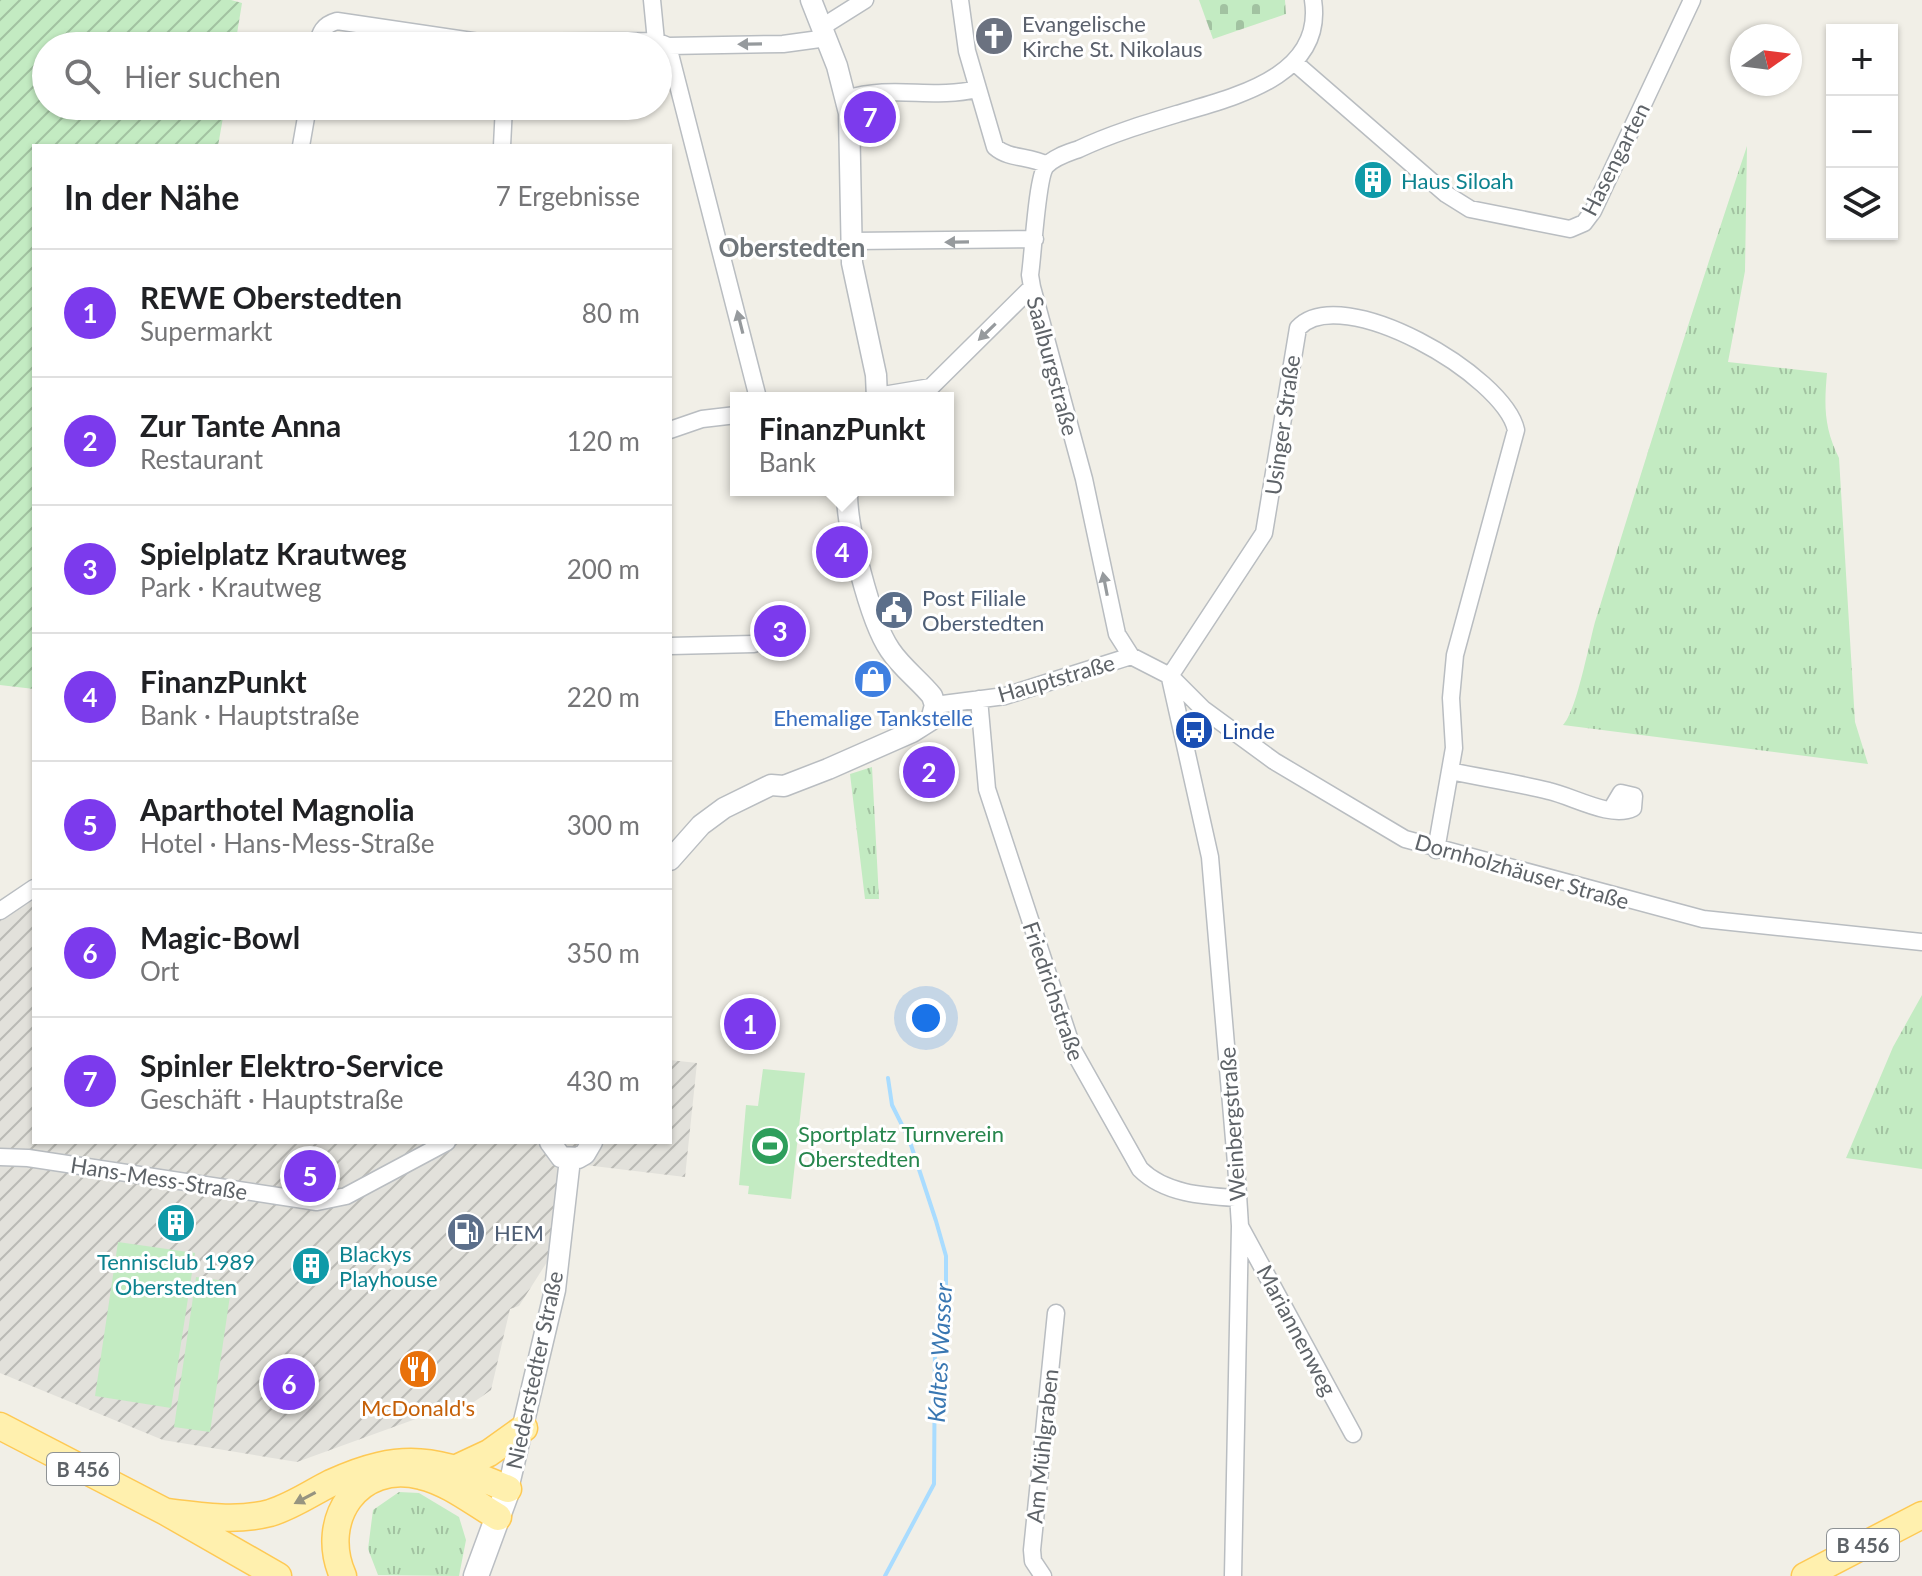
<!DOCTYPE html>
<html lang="de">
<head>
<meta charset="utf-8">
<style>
	:root { --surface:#fff; --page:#f6f6f6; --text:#202124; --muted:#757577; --line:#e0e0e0; --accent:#7c3aed }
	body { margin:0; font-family:Lato,sans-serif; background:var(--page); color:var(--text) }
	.controls { position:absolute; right:24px; top:24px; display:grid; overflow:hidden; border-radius:0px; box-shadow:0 2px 6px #0004 }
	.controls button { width:72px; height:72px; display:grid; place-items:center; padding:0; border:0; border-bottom:2px solid var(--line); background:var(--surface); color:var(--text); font:40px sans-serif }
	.compass { position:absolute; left:1730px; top:24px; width:72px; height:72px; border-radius:50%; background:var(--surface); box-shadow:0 2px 6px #0004; rotate:76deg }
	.you { position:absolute; left:926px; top:1018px; width:28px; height:28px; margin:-20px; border:6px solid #fff; border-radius:50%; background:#1a73e8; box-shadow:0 0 0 12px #1a73e833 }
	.badge { display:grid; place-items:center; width:52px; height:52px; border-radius:50%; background:var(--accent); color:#fff; font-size:26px; font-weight:700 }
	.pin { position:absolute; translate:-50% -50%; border:4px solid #fff; box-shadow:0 2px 8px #0006 }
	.popup { position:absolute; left:730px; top:392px; width:224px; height:104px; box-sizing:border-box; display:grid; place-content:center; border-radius:0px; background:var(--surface); filter:drop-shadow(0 2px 6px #0005); font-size:26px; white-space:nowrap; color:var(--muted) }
	.popup b { font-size:30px; color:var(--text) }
	.popup::after { content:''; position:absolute; left:50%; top:100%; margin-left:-16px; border:16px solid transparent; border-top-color:var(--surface) }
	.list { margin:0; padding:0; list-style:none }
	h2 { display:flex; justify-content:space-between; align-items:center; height:104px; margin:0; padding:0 32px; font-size:34px }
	h2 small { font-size:26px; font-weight:400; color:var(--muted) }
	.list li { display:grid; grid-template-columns:52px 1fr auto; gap:24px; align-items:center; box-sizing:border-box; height:128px; padding:0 32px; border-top:2px solid var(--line) }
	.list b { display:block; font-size:30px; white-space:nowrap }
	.list p { margin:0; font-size:26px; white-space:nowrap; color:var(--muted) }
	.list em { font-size:26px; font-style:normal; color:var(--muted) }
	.icon { flex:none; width:44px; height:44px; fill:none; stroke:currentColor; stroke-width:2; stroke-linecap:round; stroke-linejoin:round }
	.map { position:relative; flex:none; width:1922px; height:1576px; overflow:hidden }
	.search { position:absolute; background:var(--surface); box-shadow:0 2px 6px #0004; left:32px; top:32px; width:640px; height:88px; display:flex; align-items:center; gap:20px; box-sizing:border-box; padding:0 28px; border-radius:44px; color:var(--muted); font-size:30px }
	.panel { position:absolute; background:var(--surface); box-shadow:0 2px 6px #0004; left:32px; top:144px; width:640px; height:1000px; border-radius:0px }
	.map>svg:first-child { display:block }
	.industrial { fill:url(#industrial-furrows) }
	.grass { fill:url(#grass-tufts) }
	.cemetery { fill:url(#cemetery-stones) }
	.garden { fill:url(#garden-furrows) }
	.pitch { fill:#c3ebc2 }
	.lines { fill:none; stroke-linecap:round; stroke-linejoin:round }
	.stream { stroke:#a9dcff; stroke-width:4 }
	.minor-casing { stroke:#b9bdc1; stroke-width:19 }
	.tertiary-casing { stroke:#b9bdc1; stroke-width:23 }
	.secondary-casing { stroke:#babec3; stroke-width:27 }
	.primary-casing { stroke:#fec954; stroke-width:29 }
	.minor { stroke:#fff; stroke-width:16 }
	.tertiary { stroke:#fff; stroke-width:20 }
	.secondary { stroke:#fff; stroke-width:24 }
	.primary { stroke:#fff0ae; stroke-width:26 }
	.oneway { fill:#969a9d }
	.oneway2 { fill:#969480 }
	.labels { text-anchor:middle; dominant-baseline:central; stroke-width:6; stroke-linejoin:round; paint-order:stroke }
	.shield { fill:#fff; stroke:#8e9295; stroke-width:2 }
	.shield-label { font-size:20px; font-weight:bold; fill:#5e6368 }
	.worship-label { font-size:22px; fill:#5b616d; stroke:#fff; text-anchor:start }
	.street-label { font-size:22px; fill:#5e6368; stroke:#fff }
	.culture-label { font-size:22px; fill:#0d838f; stroke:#fff; text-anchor:start }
	.service-label { font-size:22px; fill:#4e5e75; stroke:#fff; text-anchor:start }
	.shop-label { font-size:22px; fill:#366cbe; stroke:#fff }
	.transit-label { font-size:22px; fill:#164399; stroke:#fff; text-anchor:start }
	.leisure-label { font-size:22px; fill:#27864d; stroke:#fff; text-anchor:start }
	.food-label { font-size:22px; fill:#c56008; stroke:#fff }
	.water-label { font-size:24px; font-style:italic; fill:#3977b2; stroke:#fff }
	.quarter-label { font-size:26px; font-weight:bold; fill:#6f757a; stroke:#fff }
</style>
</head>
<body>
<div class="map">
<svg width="1922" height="1576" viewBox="0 0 1922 1576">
	<defs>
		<pattern id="industrial-furrows" width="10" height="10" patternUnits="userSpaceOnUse" patternTransform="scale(2)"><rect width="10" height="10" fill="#e2e1db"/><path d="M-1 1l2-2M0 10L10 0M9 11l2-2" fill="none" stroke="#babab5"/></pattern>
		<pattern id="grass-tufts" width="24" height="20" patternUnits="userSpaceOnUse" patternTransform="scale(2)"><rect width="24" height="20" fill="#c3ebc2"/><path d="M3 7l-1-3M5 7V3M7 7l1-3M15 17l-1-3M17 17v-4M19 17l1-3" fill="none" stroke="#a2c2a1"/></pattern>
		<pattern id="cemetery-stones" width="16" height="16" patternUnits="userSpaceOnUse" patternTransform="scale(2)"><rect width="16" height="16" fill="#c3ebc2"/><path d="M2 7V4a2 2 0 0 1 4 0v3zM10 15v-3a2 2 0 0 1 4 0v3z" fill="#a2c2a1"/></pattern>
		<pattern id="garden-furrows" width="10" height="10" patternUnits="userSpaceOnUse" patternTransform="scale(2)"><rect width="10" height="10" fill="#c3ebc2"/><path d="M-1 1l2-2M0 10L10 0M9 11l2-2" fill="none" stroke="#a2c2a1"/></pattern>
	</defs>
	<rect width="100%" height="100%" fill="#f1efe7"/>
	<path class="industrial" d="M34 888V1142H670V1060L697 1063 685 1177 560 1162 547 1262 519 1306 510 1309 491 1390 471 1404 446 1408 297 1462 163 1440 0 1373V911Z"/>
	<path class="grass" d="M1747 146 1745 271 1728 362 1827 373C1824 406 1824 428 1839 458L1855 722 1868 764 1563 725C1576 713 1589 644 1595 622 1644 463 1694 304 1747 146Z
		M872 767 879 899H865L850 774Z
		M1922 995V1169L1846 1158 1893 1047Z
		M399 1492 419 1493 459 1517 466 1540 459 1576 378 1575 368 1549 373 1510Z"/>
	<path class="cemetery" d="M1199 0H1285L1286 14 1213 39Z"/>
	<path class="garden" d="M0 0H231L242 3 235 46H46V106H225L218 146H34V689L0 685Z"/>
	<path class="pitch" d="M763 1069 805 1073 791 1199 748 1194 749 1186 739 1185 746 1105 758 1106Z
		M118 1242 195 1253 171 1408 95 1396Z
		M196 1277 232 1282 210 1432 174 1427Z"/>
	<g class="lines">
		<path class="stream" d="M885 1576 934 1484 935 1345 946 1285V1256L936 1221 909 1139 892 1105 888 1078"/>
		<defs>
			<path id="minor" d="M652 0 656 41
				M960 0 967 51 995 147C1010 160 1029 155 1047 165
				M822 27 865 0
				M317 46C320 32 323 25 337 21L479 42 656 41 668 46 783 44 827 38
				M668 46 758 398
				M1294 62 1446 194 1470 209 1570 229 1584 223 1593 211 1692 0
				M846 99C893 84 932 100 977 89
				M301 146 308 106
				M502 146 504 106
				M852 241 1035 239
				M877 396 931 387 1032 287
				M670 430 702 419 736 415
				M670 646 754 644
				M1131 656 1117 634 1084 479 1032 287 1030 275C1033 255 1037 177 1046 166 1054 157 1068 153 1079 149 1111 134 1144 124 1177 114 1233 97 1325 77 1313 0
				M1170 676 1264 533 1298 328C1341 281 1504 375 1516 430L1455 655 1451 698 1454 748 1436 850
				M1170 678 1210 857 1236 1163 1240 1226 1233 1576
				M979 699 987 789 1073 1050 1140 1169C1165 1194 1204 1196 1237 1198
				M935 705 1005 696 1131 656 1170 676 1203 709 1274 761 1405 839 1703 919 1922 942
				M1450 771C1483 778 1517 783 1549 791 1572 796 1611 819 1633 808L1634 796 1621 793 1612 808
				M0 911 34 888
				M0 1157 28 1158 317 1202 346 1196 447 1142
				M1241 1228 1353 1434
				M1043 1576 1033 1561 1032 1550 1056 1313"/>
			<path id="tertiary" d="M811 0 837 66 849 113 852 263 876 375 877 398
				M670 860 701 825 724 808 771 785 784 786 828 769 912 732 931 720 935 705 932 696C919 680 902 668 890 650 870 621 846 526 847 490
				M550 1142 561 1157 578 1158 585 1154 592 1142
				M508 1489 555 1290 570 1159"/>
			<path id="secondary" d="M476 1576 508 1489"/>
			<path id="primary" d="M0 1426 166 1512 278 1576
				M459 1467 489 1453 524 1428
				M166 1512C202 1516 235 1522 270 1513 293 1506 311 1493 331 1483 402 1450 439 1459 508 1489
				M343 1576C318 1520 358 1460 421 1476 448 1482 474 1503 498 1517
				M1805 1576 1922 1515"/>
		</defs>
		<use href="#minor" class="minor-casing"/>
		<use href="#tertiary" class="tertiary-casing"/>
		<use href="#secondary" class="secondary-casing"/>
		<use href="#primary" class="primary-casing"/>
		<use href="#minor" class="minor"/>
		<use href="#tertiary" class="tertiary"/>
		<use href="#secondary" class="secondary"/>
		<use href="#primary" class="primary"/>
	</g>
	<defs><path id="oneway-solid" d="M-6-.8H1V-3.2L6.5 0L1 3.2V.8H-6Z" transform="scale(2)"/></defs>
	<g class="oneway">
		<use href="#oneway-solid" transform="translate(750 44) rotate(179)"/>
		<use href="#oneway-solid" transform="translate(957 242) rotate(179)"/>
		<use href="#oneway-solid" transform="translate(740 322) rotate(-104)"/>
		<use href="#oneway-solid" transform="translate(987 332) rotate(136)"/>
		<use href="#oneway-solid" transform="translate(1105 584) rotate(-101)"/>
	</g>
	<use class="oneway2" href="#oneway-solid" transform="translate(305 1498) rotate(152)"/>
	<defs>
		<symbol id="church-disc" viewBox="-11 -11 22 22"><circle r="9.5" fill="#6b7280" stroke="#fff"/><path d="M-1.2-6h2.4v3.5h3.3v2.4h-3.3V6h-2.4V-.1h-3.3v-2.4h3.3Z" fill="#fff"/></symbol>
		<symbol id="building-disc" viewBox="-11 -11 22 22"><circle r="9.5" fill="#0f9aa8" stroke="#fff"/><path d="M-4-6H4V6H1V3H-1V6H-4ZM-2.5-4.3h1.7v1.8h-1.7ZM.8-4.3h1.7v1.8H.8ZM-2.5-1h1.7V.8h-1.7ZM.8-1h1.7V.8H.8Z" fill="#fff"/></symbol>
		<symbol id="civic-disc" viewBox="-11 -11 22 22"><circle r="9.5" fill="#5c6f8a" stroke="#fff"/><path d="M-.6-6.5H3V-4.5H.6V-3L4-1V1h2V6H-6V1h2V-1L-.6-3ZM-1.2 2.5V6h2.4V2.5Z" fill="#fff"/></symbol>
		<symbol id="shop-disc" viewBox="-11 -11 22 22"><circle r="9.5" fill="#3f7fe0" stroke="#fff"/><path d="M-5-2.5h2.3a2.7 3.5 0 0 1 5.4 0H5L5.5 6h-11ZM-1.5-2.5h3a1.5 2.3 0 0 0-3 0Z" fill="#fff"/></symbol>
		<symbol id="bus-disc" viewBox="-11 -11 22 22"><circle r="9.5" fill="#1a4fb4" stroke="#fff"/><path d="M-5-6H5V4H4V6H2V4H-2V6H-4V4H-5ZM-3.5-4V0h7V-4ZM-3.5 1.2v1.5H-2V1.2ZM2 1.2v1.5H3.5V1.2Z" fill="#fff"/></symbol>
		<symbol id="stadium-disc" viewBox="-11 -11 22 22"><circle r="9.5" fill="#2e9e5b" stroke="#fff"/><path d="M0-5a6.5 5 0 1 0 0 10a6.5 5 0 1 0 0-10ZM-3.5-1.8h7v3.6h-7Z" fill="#fff"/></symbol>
		<symbol id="fuel-disc" viewBox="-11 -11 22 22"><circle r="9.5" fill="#5c6f8a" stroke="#fff"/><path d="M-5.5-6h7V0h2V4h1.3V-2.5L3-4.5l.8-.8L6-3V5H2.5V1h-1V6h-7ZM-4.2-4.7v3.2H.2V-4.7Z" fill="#fff"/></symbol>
		<symbol id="restaurant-disc" viewBox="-11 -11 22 22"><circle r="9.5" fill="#e8710a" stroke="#fff"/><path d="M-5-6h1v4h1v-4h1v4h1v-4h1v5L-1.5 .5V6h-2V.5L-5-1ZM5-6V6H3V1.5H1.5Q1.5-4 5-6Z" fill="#fff"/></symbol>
	</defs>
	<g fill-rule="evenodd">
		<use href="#church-disc" x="972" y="14" width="44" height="44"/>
		<use href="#building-disc" x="1351" y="158" width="44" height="44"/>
		<use href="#civic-disc" x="872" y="588" width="44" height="44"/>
		<use href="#shop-disc" x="851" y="657" width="44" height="44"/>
		<use href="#bus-disc" x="1172" y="708" width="44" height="44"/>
		<use href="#stadium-disc" x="748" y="1124" width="44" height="44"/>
		<use href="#building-disc" x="154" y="1201" width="44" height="44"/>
		<use href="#fuel-disc" x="444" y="1210" width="44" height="44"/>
		<use href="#building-disc" x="289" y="1244" width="44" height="44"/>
		<use href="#restaurant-disc" x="396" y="1347" width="44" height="44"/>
	</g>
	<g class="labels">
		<g class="shield">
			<rect x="47" y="1453" width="72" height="32" rx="6"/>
			<rect x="1827" y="1529" width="72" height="32" rx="6"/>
		</g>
		<g class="shield-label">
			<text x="83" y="1469">B 456</text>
			<text x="1863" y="1545">B 456</text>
		</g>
		<g class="worship-label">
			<text x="1022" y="23">Evangelische<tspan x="1022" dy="25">Kirche St. Nikolaus</tspan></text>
		</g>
		<g class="street-label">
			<text transform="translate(1615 159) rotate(-63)">Hasengarten</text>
			<text transform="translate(1053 366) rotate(75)">Saalburgstraße</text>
			<text transform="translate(1282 425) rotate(-82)">Usinger Straße</text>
			<text transform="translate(1056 678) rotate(-16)">Hauptstraße</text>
			<text transform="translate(1522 871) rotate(16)">Dornholzhäuser Straße</text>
			<text transform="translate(1054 991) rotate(71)">Friedrichstraße</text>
			<text transform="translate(1232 1124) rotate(-94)">Weinbergstraße</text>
			<text transform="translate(159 1178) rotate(9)">Hans-Mess-Straße</text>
			<text transform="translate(1297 1330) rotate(62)">Mariannenweg</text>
			<text transform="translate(534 1370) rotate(-78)">Niederstedter Straße</text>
			<text transform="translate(1042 1446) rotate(-84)">Am Mühlgraben</text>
		</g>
		<g class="culture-label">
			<text x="1401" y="180">Haus Siloah</text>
			<text x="339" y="1253">Blackys<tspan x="339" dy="25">Playhouse</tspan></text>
			<text x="176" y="1261" text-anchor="middle">Tennisclub 1989<tspan x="176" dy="25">Oberstedten</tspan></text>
		</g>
		<g class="service-label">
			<text x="922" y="597">Post Filiale<tspan x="922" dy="25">Oberstedten</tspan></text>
			<text x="494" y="1232">HEM</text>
		</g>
		<g class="shop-label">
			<text x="873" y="717">Ehemalige Tankstelle</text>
		</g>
		<g class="transit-label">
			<text x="1222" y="730">Linde</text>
		</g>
		<g class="leisure-label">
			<text x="798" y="1133">Sportplatz Turnverein<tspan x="798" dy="25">Oberstedten</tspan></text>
		</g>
		<g class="food-label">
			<text x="418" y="1407">McDonald's</text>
		</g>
		<g class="water-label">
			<text transform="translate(939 1353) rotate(-87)">Kaltes Wasser</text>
		</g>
		<g class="quarter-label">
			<text x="792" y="247">Oberstedten</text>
		</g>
	</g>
</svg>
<div class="controls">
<button>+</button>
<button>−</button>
<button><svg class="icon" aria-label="layers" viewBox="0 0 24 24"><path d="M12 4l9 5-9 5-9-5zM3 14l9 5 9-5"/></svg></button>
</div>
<svg class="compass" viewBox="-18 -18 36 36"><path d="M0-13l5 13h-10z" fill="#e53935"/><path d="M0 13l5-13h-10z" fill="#757577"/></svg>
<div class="you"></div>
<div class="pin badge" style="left:750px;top:1024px">1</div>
<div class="pin badge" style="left:929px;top:772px">2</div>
<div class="pin badge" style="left:780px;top:631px">3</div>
<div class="pin badge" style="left:842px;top:552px">4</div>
<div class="popup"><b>FinanzPunkt</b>Bank</div>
<div class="pin badge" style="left:310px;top:1176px">5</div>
<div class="pin badge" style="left:289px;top:1384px">6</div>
<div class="pin badge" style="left:870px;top:117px">7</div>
<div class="search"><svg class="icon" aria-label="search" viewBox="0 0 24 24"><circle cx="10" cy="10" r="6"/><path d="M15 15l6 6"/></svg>Hier suchen</div>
<section class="panel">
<h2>In der Nähe<small>7 Ergebnisse</small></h2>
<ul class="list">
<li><span class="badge">1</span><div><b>REWE Oberstedten</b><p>Supermarkt</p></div><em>80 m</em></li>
<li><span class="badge">2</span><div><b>Zur Tante Anna</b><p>Restaurant</p></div><em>120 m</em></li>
<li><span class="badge">3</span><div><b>Spielplatz Krautweg</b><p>Park · Krautweg</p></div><em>200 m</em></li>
<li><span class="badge">4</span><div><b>FinanzPunkt</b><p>Bank · Hauptstraße</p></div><em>220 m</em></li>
<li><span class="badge">5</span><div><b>Aparthotel Magnolia</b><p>Hotel · Hans-Mess-Straße</p></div><em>300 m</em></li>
<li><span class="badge">6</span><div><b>Magic-Bowl</b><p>Ort</p></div><em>350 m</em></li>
<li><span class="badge">7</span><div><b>Spinler Elektro-Service</b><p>Geschäft · Hauptstraße</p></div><em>430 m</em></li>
</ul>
</section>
</div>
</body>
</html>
